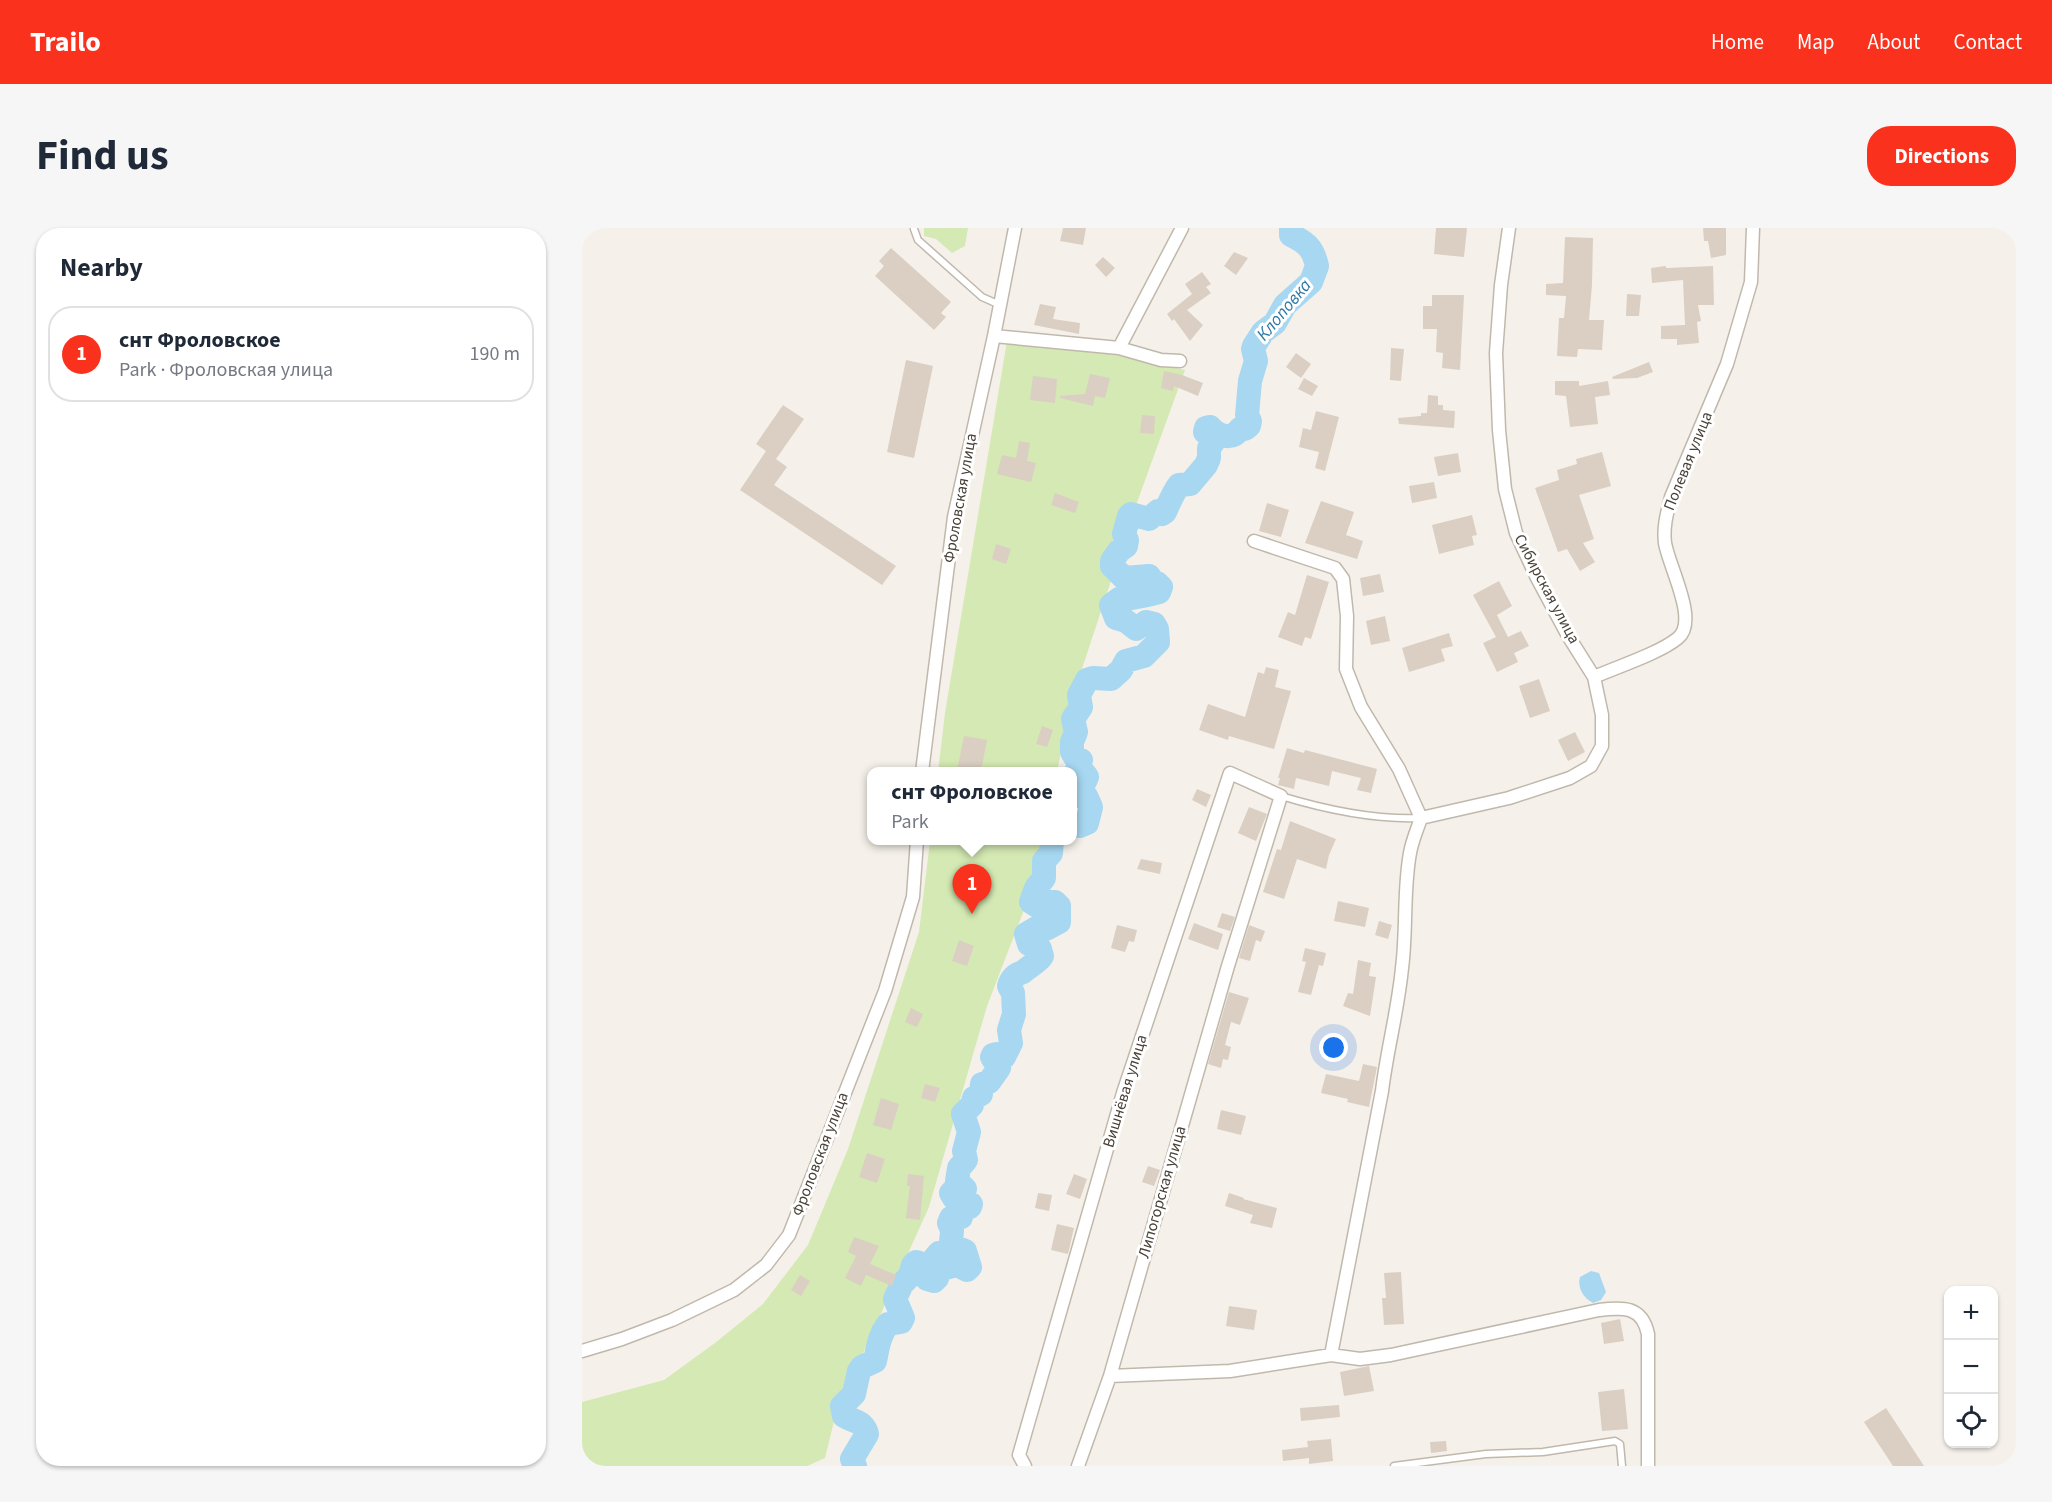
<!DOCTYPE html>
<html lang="en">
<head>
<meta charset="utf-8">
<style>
	:root { --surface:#fff; --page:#f6f6f7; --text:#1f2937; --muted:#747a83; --line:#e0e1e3; --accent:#fa311c }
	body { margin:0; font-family:"Source Sans 3",sans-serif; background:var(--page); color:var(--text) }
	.controls { position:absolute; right:18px; bottom:18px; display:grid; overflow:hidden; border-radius:12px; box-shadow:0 2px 4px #0004 }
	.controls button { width:54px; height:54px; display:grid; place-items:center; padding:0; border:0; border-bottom:2px solid var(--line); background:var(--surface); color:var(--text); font:30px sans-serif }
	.you { position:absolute; left:752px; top:820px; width:21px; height:21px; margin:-15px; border:4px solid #fff; border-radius:50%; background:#1a73e8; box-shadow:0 0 0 9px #1a73e833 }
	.badge { display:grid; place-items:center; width:39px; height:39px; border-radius:50%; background:var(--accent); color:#fff; font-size:20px; font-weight:700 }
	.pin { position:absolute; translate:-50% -50px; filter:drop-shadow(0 2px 3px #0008) }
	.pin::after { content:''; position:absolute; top:32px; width:21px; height:18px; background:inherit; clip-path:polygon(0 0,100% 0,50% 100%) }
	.popup { position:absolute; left:285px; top:539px; width:210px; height:78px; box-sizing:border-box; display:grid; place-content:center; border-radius:12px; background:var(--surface); filter:drop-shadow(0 2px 4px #0005); font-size:20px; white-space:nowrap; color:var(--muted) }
	.popup b { font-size:22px; color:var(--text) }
	.popup::after { content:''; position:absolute; left:50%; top:100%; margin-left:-12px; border:12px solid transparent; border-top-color:var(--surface) }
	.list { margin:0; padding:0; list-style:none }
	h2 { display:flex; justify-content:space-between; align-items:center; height:78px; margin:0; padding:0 24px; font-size:26px }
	h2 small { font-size:20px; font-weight:400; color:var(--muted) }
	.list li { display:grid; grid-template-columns:39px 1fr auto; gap:18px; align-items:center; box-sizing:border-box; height:96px; margin:0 12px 12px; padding:0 12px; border:2px solid var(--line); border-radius:24px }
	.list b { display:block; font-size:22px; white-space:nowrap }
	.list p { margin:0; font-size:20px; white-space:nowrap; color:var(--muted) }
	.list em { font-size:20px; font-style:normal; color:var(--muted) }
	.icon { flex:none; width:33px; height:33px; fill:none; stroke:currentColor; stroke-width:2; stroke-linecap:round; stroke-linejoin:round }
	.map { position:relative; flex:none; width:1434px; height:1238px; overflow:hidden; border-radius:24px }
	header { display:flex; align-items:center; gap:36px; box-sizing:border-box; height:84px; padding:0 30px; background:var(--accent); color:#fff }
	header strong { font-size:28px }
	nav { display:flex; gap:33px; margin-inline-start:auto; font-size:21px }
	.intro { display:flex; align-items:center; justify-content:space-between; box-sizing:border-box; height:144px; padding:0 36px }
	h1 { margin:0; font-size:42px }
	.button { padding:15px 27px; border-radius:24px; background:var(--accent); color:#fff; font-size:21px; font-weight:700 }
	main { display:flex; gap:36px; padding:0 36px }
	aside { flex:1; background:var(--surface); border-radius:24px; box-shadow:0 2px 4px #0004 }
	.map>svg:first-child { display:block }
	.green { fill:#d4e9b3 }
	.water { fill:#a7d7f1 }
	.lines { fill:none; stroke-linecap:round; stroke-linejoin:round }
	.river { stroke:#a7d7f1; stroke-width:24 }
	.building { fill:#dacfc2 }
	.lane-casing { stroke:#c1b8ac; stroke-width:9 }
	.street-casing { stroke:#c1b8ac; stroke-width:15 }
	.lane { stroke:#fff; stroke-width:6 }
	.street { stroke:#fff; stroke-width:12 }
	.labels { text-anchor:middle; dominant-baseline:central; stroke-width:6; stroke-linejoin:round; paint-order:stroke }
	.street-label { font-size:16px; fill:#494138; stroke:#fff }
	.water-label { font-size:18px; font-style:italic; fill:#2d79a6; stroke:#fff }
</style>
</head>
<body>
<header>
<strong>Trailo</strong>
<nav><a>Home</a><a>Map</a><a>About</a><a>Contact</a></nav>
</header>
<div class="intro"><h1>Find us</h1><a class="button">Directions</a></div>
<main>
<aside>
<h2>Nearby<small></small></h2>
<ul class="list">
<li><span class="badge">1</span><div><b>снт Фроловское</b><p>Park · Фроловская улица</p></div><em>190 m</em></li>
</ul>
</aside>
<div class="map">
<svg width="1434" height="1238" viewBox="0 0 1434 1238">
	<rect width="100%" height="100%" fill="#f5f1ea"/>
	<path class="green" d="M342 0H386L383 18 370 25 354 11 342 8Z
		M425 113 536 127 603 142 553 280 492 465 475 543 356 544 363 485Z
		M348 613H460L447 669 405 778 347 979 254 1185 243 1230 225 1238H0V1174L82 1152 133 1115 181 1076 226 1017 266 921 337 704Z"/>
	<path class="water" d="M1009 1043 1017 1045 1024 1064 1019 1072 1011 1075C1001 1070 995 1059 998 1049Z"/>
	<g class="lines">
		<path class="river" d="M490 560 501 558 505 549 502 545 494 544 499 532 493 529 490 524V514L494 504 491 491 499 479 497 467 505 452 511 450 529 451 539 442 544 433 562 428 576 414 575 401 572 396 564 394 554 401 544 393 534 390 529 377 537 371C541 372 572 366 577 364L579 359 575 355H572L567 348 542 350 530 338V333L537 323 544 318 545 312 542 306 547 288 549 286 567 291 576 283 580 286 583 284C587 275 591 265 597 257L608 256 624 237 627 230V220L632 213 630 208 623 204 624 200 628 199C636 208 650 213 658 201H663L667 198 668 193 665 187 668 153 674 133 671 121 672 118 681 104 693 95 703 77 729 54 735 38C731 20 725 15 709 7V0
			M490 568H504L509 579 505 595 498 598 490 597
			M273 1238 270 1231 285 1206C282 1193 272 1194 262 1188L260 1178 272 1166 277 1143 280 1139 293 1133C296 1119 297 1108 306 1096L319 1094 321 1090 313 1071 320 1056 328 1048 331 1037 334 1034 337 1035 345 1051 352 1053 355 1050 352 1031 357 1025 361 1026C363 1031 360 1036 364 1040 379 1036 369 1034 385 1042L388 1039 383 1023 373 1019 369 1015 370 1002 367 995 369 990 379 989 382 978 388 979 389 976 385 973 372 970 369 965 373 961 381 963 383 961 375 953 377 940 384 932 382 923 387 904 381 886 390 877 392 870 399 866 400 856 407 854 417 840 410 829 411 827 415 826 418 829H422L429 815 427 802 432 786 431 765 427 758C429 751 433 746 441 744 446 739 457 734 460 728L458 721 447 716 444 706 456 699 464 701 477 694V678L473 674H466L457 679 449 674 454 660 462 650V633L469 625 470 612"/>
	</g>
	<path class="building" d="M481 0H504L501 17 478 13Z
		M854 0H885L882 29 852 26Z
		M1121 0H1144V27L1129 30 1126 13H1122Z
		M983 9 1011 10 1010 57 1007 92H1022L1020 122 996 121 995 129 975 128 977 90H982L984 68 964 67V56L981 55Z
		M309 20 369 74 359 85 364 89 352 102 293 48 302 38 297 33Z
		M652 24 666 30 654 47 642 38Z
		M521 29 533 40 524 49 513 37Z
		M1084 38V40L1131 38 1132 77H1116L1119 93 1115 94 1117 115 1095 117V111H1079V98L1103 97 1101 52 1070 55 1069 40Z
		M620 44 629 56 624 59 629 65 605 82 621 97 608 113 592 91 590 93 585 86 610 66 603 56Z
		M1045 66 1059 67 1057 88H1044Z
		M850 67H882L878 142 860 140 861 125 854 124 855 101H841V78H850Z
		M458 76 474 79 471 91 498 95 497 106 452 97Z
		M809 120 822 121 819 153 808 152Z
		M714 125 729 136 719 150 704 139Z
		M324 132 351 138 332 230 305 224Z
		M1067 134 1071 144 1055 150 1031 151 1030 149Z
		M582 143 600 147 621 155 616 168 592 158 591 163 579 160Z
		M508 146 528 150 523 170 513 168 511 178 478 170V168L503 166Z
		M451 148 475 151 473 175 448 172Z
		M722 150 736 158 730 168 716 161Z
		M973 153H997V158L1026 153 1028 167 1013 169 1016 196 988 199 984 168 973 167Z
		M846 167 856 168V177H861V182L873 183 872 200 817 196 816 190 839 188V185H845Z
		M201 177 222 191 194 231 205 239 192 257 314 338 300 357 158 262 184 223 174 216Z
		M734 183 757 189 743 243 733 240 737 224 717 219 721 200 729 202Z
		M560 187 573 188 572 206 558 205Z
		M437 213 448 215 445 233 454 235 449 254 415 246 420 227 434 230Z
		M1020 224 1029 258 997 267 1012 311 1001 315 1013 334 998 343 985 321 976 324 953 260 977 252 975 242 995 236 994 231Z
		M876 225 879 244 856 248 852 229Z
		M852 254 855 270 830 275 827 258Z
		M473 265 497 274 493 285 469 277Z
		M739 273 772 284 764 307 781 313 775 331 723 315Z
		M685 275 707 282 699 309 677 303Z
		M890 287 895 307 890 308 892 317 857 326 850 297Z
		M414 316 429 321 424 336 410 331Z
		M798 346 802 364 781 368 778 350Z
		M725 347 747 354 729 411 723 409 720 418 696 409 706 384 713 387Z
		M917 353 930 378 915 387 926 409 939 403 947 418 932 425 936 434 915 444 901 415 914 409 891 367Z
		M803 388 808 413 789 417 784 393Z
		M867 405 871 418 859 421 863 433 827 444 820 420Z
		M684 439 697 442 693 459 709 463 692 521 647 508 646 512 617 502 626 476 663 489 676 444 682 446Z
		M957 451 968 483 948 490 937 458Z
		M460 498 471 502 465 519 454 516Z
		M993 504 1003 524 986 533 976 512Z
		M382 508 405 512 399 543H375Z
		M705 520 722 525 723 522 795 541 789 565 775 562 779 550 750 543 747 558 714 550 712 561 696 557 698 550H696Z
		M615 561 629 567 624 579 610 572Z
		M667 579 685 586 674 613 656 605Z
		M708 593 754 611 747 627 744 641 715 631 702 671 681 664 695 621 699 622Z
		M559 631 580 635 578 646 555 641Z
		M756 673 787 680 783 699 752 693Z
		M640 685 653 689 648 703 635 699Z
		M797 693 810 697 806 711 793 707Z
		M612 695 641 706 636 722 606 711Z
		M535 697 555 702 552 714 547 713 543 724 529 720Z
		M667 697 683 703 679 714 674 712 668 733 657 730Z
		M377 712 392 718 385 738 370 733Z
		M723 720 744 725 741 738 737 737 729 767 716 764 724 734 720 733Z
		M776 732 789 735 787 748 794 749 788 788 761 778 766 765 771 766Z
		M647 764 667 770 658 797 649 794 643 817 649 819 646 832 641 831 639 840 626 836Z
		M329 780 341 786 335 799 323 794Z
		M781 836 795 839 787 879 765 874 766 871 739 865 744 846 777 853Z
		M343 856 358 860 353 874 339 870Z
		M299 870 317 876 309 902 291 897Z
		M639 882 664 888 659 907 635 901Z
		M285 925 303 931 295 955 277 949Z
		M566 938 578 942 572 958 560 954Z
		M326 946 342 948 338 992 324 990 328 958H325Z
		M492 946 505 951 498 971 484 966Z
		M456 965 470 967 467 983 453 980Z
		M647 965 662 970 661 971 695 980 690 1000 668 995 671 987 643 978Z
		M475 996 492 1000 486 1026 469 1022Z
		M272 1009 297 1018 288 1036 314 1047 310 1058 284 1047 279 1058 263 1050 274 1028 266 1024Z
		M819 1044 822 1096 802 1097 800 1070H804L802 1045Z
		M218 1047 228 1053 219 1068 209 1062Z
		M647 1078 675 1082 672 1102 644 1098Z
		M1038 1091 1042 1113 1022 1116 1019 1095Z
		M787 1138 792 1163 762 1168 758 1144Z
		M1042 1161 1046 1201 1020 1203 1016 1164Z
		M757 1177 758 1189 719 1193 718 1180Z
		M1304 1180 1342 1238H1311L1282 1194Z
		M749 1211 751 1233 727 1236V1230L701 1233 700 1222 726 1219 725 1213Z
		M864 1213 865 1223 849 1225 848 1214Z"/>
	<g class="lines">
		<defs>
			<path id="lane" d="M332 1 336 12 400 69 418 77
				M699 568C745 582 792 592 839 590
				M812 1238 904 1226 961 1224 1033 1213 1038 1216 1040 1238"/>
			<path id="street" d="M412 108 537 120 579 132 598 133
				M537 120 600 0
				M672 313 753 340 761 351 765 388 764 441 779 479 817 541 839 590
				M1012 449C1035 439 1078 425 1096 410 1117 393 1087 339 1083 315 1081 299 1085 285 1089 269L1145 136 1169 54 1171 0
				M340 544 372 289 412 108 433 0
				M839 590 927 570 988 550 1009 538 1020 518V487L1012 449 985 406 955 350 934 305 923 261 917 202 914 125 919 57 927 0
				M0 1123 40 1111 90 1092 152 1062 184 1037 207 1007 303 763 331 669 335 612
				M749 1127 800 863C805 822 816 782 820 740 825 702 821 663 828 625 830 613 835 602 839 590
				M528 1148 648 1143 749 1127 778 1131 809 1127 1017 1082C1041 1079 1060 1078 1066 1106V1238
				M443 1238 437 1227 541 865 648 545 699 568 646 738 528 1148 496 1238"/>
		</defs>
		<use href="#lane" class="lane-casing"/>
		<use href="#street" class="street-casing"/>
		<use href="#lane" class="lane"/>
		<use href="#street" class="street"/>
	</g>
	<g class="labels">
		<g class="street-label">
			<text transform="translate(1106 233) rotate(-68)">Полевая улица</text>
			<text transform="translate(378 270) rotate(-80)">Фроловская улица</text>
			<text transform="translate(965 361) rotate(62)">Сибирская улица</text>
			<text transform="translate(543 863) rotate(-73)">Вишнёвая улица</text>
			<text transform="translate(238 926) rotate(-69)">Фроловская улица</text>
			<text transform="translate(580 964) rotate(-74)">Липогорская улица</text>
		</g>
		<g class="water-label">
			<text transform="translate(702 82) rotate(-50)">Клоповка</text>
		</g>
	</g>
</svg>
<div class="controls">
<button>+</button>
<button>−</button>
<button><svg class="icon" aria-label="locate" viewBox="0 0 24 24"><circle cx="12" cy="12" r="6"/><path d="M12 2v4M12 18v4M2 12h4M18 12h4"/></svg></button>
</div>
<div class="you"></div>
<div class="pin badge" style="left:390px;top:686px">1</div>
<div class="popup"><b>снт Фроловское</b>Park</div>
</div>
</main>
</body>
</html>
